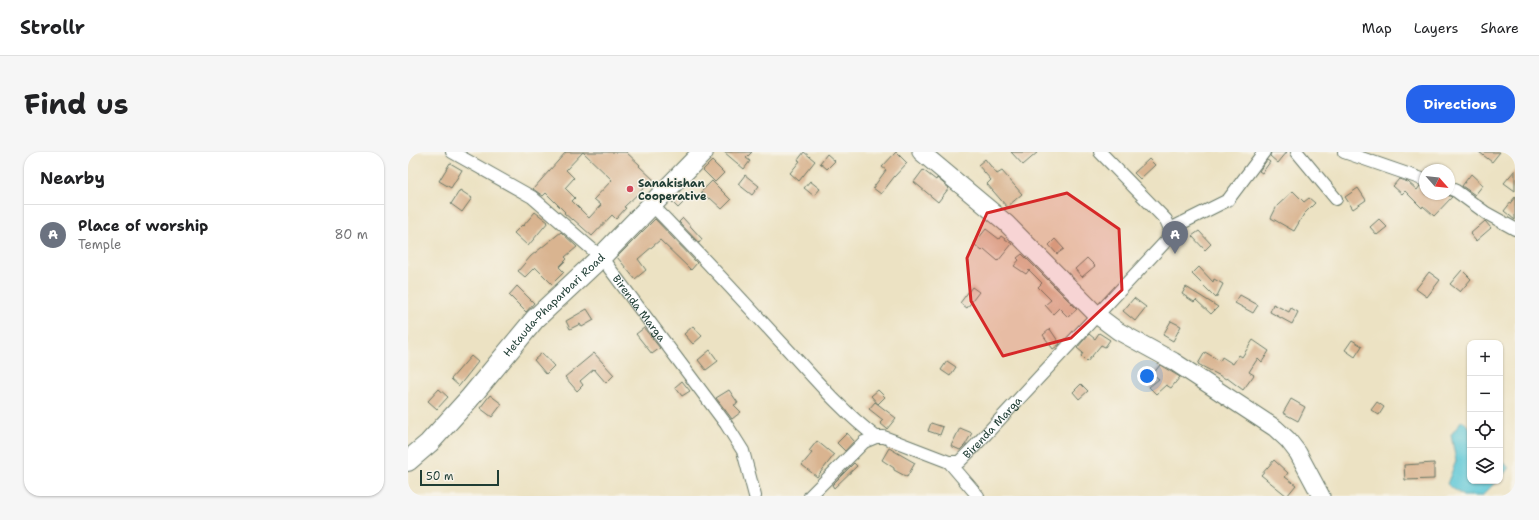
<!DOCTYPE html>
<html lang="en">
<head>
<meta charset="utf-8">
<style>
	:root { --surface:#fff; --page:#f6f6f6; --text:#202124; --muted:#757577; --line:#e0e0e0; --accent:#2563eb }
	body { margin:0; font-family:"Shantell Sans",sans-serif; background:var(--page); color:var(--text) }
	.controls { position:absolute; right:12px; bottom:12px; display:grid; overflow:hidden; border-radius:8px; box-shadow:0 1px 3px #0004 }
	.controls button { width:36px; height:36px; display:grid; place-items:center; padding:0; border:0; border-bottom:1px solid var(--line); background:var(--surface); color:var(--text); font:20px sans-serif }
	.compass { position:absolute; left:1011px; top:12px; width:36px; height:36px; border-radius:50%; background:var(--surface); box-shadow:0 1px 3px #0004; rotate:117deg }
	.scale { position:absolute; left:12px; bottom:10px; width:79px; box-sizing:border-box; padding-left:4px; border:2px solid #1f3d34; border-top:0; font-size:11px; line-height:14px; white-space:nowrap; color:#1f3d34; -webkit-text-stroke:3px #f7f3e8; paint-order:stroke }
	.you { position:absolute; left:739px; top:224px; width:14px; height:14px; margin:-10px; border:3px solid #fff; border-radius:50%; background:#1a73e8; box-shadow:0 0 0 6px #1a73e833 }
	.badge { display:grid; place-items:center; width:26px; height:26px; border-radius:50%; background:var(--accent); color:#fff; font-size:13px; font-weight:700 }
	.pin { position:absolute; translate:-50% -33px; filter:drop-shadow(0 1px 2px #0008) }
	.pin::after { content:''; position:absolute; top:21px; width:14px; height:12px; background:inherit; clip-path:polygon(0 0,100% 0,50% 100%) }
	.list { margin:0; padding:0; list-style:none }
	h2 { display:flex; justify-content:space-between; align-items:center; height:52px; margin:0; padding:0 16px; font-size:17px }
	h2 small { font-size:13px; font-weight:400; color:var(--muted) }
	.list li { display:grid; grid-template-columns:26px 1fr auto; gap:12px; align-items:center; box-sizing:border-box; height:60px; padding:0 16px; border-top:1px solid var(--line) }
	.list b { display:block; font-size:15px; white-space:nowrap }
	.list p { margin:0; font-size:13px; white-space:nowrap; color:var(--muted) }
	.list em { font-size:13px; font-style:normal; color:var(--muted) }
	.icon { flex:none; width:22px; height:22px; fill:none; stroke:currentColor; stroke-width:2; stroke-linecap:round; stroke-linejoin:round }
	.map { position:relative; flex:none; width:1107px; height:344px; overflow:hidden; border-radius:16px }
	header { display:flex; align-items:center; gap:24px; box-sizing:border-box; height:56px; padding:0 20px; background:var(--surface); border-bottom:1px solid var(--line) }
	header strong { font-size:19px }
	nav { display:flex; gap:22px; margin-inline-start:auto; font-size:14px }
	.intro { display:flex; align-items:center; justify-content:space-between; box-sizing:border-box; height:96px; padding:0 24px }
	h1 { margin:0; font-size:28px }
	.button { padding:10px 18px; border-radius:16px; background:var(--accent); color:#fff; font-size:14px; font-weight:700 }
	main { display:flex; gap:24px; padding:0 24px }
	aside { flex:1; background:var(--surface); border-radius:16px; box-shadow:0 1px 3px #0004 }
	.map>svg:first-child { display:block }
	.water { fill:#5cc7d7; stroke:#3e8286 }
	.building { fill:#d9b490; fill-rule:evenodd }
	.lines { fill:none; stroke-linecap:round; stroke-linejoin:round }
	.minor-casing { stroke:#677766; stroke-width:14 }
	.secondary-casing { stroke:#677766; stroke-width:19 }
	.trunk-casing { stroke:#677766; stroke-width:22 }
	.minor { stroke:#fff; stroke-width:12 }
	.secondary { stroke:#fff; stroke-width:17 }
	.trunk { stroke:#fff; stroke-width:20 }
	.marked { fill:#d62828; fill-opacity:0.2; stroke:#d62828; stroke-width:3; stroke-linejoin:round }
	.poi-dot { fill:#d1495b; stroke:#f7f3e8; stroke-width:1.5 }
	.labels { text-anchor:middle; dominant-baseline:central; stroke-width:3; stroke-linejoin:round; paint-order:stroke }
	.poi-label { font-size:11px; font-weight:bold; fill:#1f3d34; stroke:#f7f3e8; text-anchor:start }
	.street-label { font-size:11px; fill:#1f3d34; stroke:#f7f3e8 }
</style>
</head>
<body>
<header>
<strong>Strollr</strong>
<nav><a>Map</a><a>Layers</a><a>Share</a></nav>
</header>
<div class="intro"><h1>Find us</h1><a class="button">Directions</a></div>
<main>
<aside>
<h2>Nearby<small></small></h2>
<ul class="list">
<li><span class="badge" style="background:#6b7280">A</span><div><b>Place of worship</b><p>Temple</p></div><em>80 m</em></li>
</ul>
</aside>
<div class="map">
<svg width="1107" height="344" viewBox="0 0 1107 344">
	<rect width="100%" height="100%" fill="#f7f3e8"/>
	<filter id="ink" filterUnits="userSpaceOnUse"><feTurbulence type="fractalNoise" baseFrequency=".025" numOctaves="2"/><feDisplacementMap in="SourceGraphic" scale="8" xChannelSelector="R" yChannelSelector="G"/><feConvolveMatrix kernelMatrix="1 2 1 2 8 2 1 2 1" color-interpolation-filters="sRGB"/></filter>
	<filter id="wash" filterUnits="userSpaceOnUse"><feTurbulence type="fractalNoise" baseFrequency=".012" numOctaves="4" result="noise"/><feDisplacementMap in="SourceGraphic" scale="16" xChannelSelector="R" yChannelSelector="G"/><feGaussianBlur stdDeviation="0.9" result="paint"/><feColorMatrix in="noise" values="0 0 0 0 0 0 0 0 0 0 0 0 0 0 0 0 0 1.4 0 .05"/><feComposite in="paint" operator="in"/></filter>
	<g filter="url(#wash)">
		<rect width="100%" height="100%" fill="#ece2c3"/>
		<path class="water" d="M1054 268 1062 276V329H1089L1074 344H1055L1039 332 1048 309 1043 283Z
			M1092 306 1101 316 1092 326Z"/>
		<g id="blocks">
			<path class="building" d="M158 0H218L232 13 231 14 246 28 239 36 238 34 216 55 218 56 208 67 204 63 184 84 165 67 164 68 156 61 157 60 138 41 135 44 125 37ZM175 0 204 28 186 47 193 53 181 66 164 49 167 46 157 36 166 26 158 18Z
				M316 0H344L338 6 342 9 336 17Z
				M396 0 407 9 391 29 382 21 392 9 390 8Z
				M488 0 499 11 486 25 473 42 465 36 478 18 474 15Z
				M603 0H630L615 13Z
				M863 0H879L870 11 862 4Z
				M1071 0H1092L1084 10Z
				M419 2 427 9 419 17 412 11Z
				M577 7 589 22 594 19 614 42 599 55 579 32 583 28 570 13Z
				M741 7 747 13 732 27 726 21Z
				M859 8 862 10 854 21 851 19Z
				M304 9 316 21 307 30 295 18Z
				M42 11 54 18 43 36 31 29Z
				M515 18 528 28 529 26 541 36 530 50 506 30Z
				M1107 18V39L1096 31Z
				M1063 22 1075 33 1067 43 1054 34Z
				M337 23 351 34 344 43 330 32Z
				M991 27 1000 30 1009 38 1012 34 1017 35V42H1037L1044 45 1026 64 1015 54 1014 56 997 39 994 42 985 34Z
				M304 29 323 48 314 57 302 46 301 47 293 40Z
				M402 29 412 37 406 44 396 36Z
				M950 36 958 48 945 57 937 45Z
				M52 38 64 46 54 60 43 52Z
				M885 39 896 50 901 46 907 51 896 62 886 79 863 66 869 54Z
				M269 43 276 50 270 56 263 49Z
				M1107 45V68L1096 59Z
				M127 60 140 70 120 94 106 81 114 73 115 74Z
				M275 66 294 87 291 91 271 70Z
				M247 67 289 111 283 118 252 88 230 107 238 118 227 127 209 105Z
				M971 67 979 75 969 83 962 75Z
				M1077 69 1083 76 1068 89 1062 82Z
				M578 77 591 87 593 84 604 92 590 109 576 97 574 99 566 92Z
				M791 79 803 92 797 98 784 84Z
				M153 80 169 95 157 105 159 107 151 115 156 120 144 132 127 115 117 125 110 119 123 104Z
				M647 87 656 97 649 102 641 93Z
				M614 102 669 157 660 165 651 156 645 162 637 153 643 148 630 135 634 131 621 118 618 122 606 114 611 108 609 106Z
				M679 106 687 114 674 125 667 117Z
				M791 115 805 130 806 127 815 132 808 146 784 122Z
				M1054 118 1063 127 1052 140 1042 132Z
				M1021 120 1032 128 1019 145 1008 137Z
				M109 134 126 151 118 160 101 143Z
				M564 135 571 140 559 156 552 151Z
				M778 135 791 143 810 155 803 162 788 148 786 150 774 142Z
				M832 143 850 153 845 161 827 151Z
				M726 146 738 155 727 169 715 159Z
				M865 152 881 160 883 156 890 160 884 172 862 160Z
				M179 157 186 168 174 175 172 172 162 177 158 169Z
				M763 169 773 174 765 189 755 183Z
				M285 174 294 184 285 192 276 182Z
				M236 176 252 196 244 202 228 182Z
				M642 177 652 192 645 197 635 183Z
				M691 181 702 188 697 195 693 193 679 210 673 204 675 201 669 196 681 182 687 187Z
				M845 188 861 199 854 210 850 206 841 220 846 223 835 238 819 226 818 227 790 212 797 200 812 209 814 205 825 212 831 203 834 205Z
				M944 188 954 194 947 205 937 198Z
				M302 198 310 209 298 218 290 208Z
				M134 201 146 214 138 222 126 208Z
				M186 201 206 223 198 231 186 217 172 229 175 233 169 239 157 225Z
				M63 204 70 210 51 234 43 227Z
				M539 209 548 215 542 224 533 218Z
				M752 213 772 225 763 236 758 233 748 242 741 235 751 227 745 222Z
				M274 229 282 239 274 244 267 235Z
				M673 232 680 239 671 247 665 240Z
				M31 237 40 245 29 257 20 249Z
				M321 238 330 251 326 253 333 260 324 267 308 246Z
				M470 238 477 245 470 252 463 244Z
				M82 243 94 252 84 265 72 256Z
				M883 247 897 255 890 269 875 261Z
				M467 250 488 266 479 277 472 271 475 268 461 257Z
				M969 250 976 255 971 263 963 258Z
				M523 271 535 275 532 283 520 279Z
				M552 276 564 281 557 293 552 298 543 294Z
				M439 281 446 289 437 299 429 291Z
				M409 289 426 303 409 325 394 313 404 301 401 299Z
				M481 296 507 311 499 325 486 318V316L474 308Z
				M866 308 880 321 877 325 888 333 879 344 853 323Z
				M446 311 449 314 426 336 424 333Z
				M1026 311V327L997 328 996 313Z"/>
		</g>
	</g>
	<g filter="url(#ink)">
		<use href="#blocks" fill-opacity="0" stroke="#677766" stroke-width="1"/>
		<g class="lines">
			<defs>
				<g id="minor">
					<path id="s1" d="M44 0 124 45 193 105 318 272 335 299 347 344"/>
					<path d="M889 0 928 47"/>
					<path d="M936 0 1017 28"/>
					<path d="M1041 36 1048 39 1078 61 1107 77"/>
					<path d="M244 53C287 97 329 142 371 188 402 221 431 257 468 285"/>
					<path d="M762 77 820 48 856 0"/>
					<path d="M541 310 570 344"/>
					<path id="s2" d="M402 344 456 290 468 285H476L541 310H551L567 294 759 88 762 77 758 68 692 0"/>
				</g>
				<path id="secondary" d="M513 0 598 71 690 164 710 179 765 209 867 276 880 288 890 301 913 344"/>
				<g id="trunk">
					<path id="s3" d="M0 309 21 291 61 247 127 167 193 105 295 0"/>
				</g>
			</defs>
			<use href="#minor" class="minor-casing"/>
			<use href="#secondary" class="secondary-casing"/>
			<use href="#trunk" class="trunk-casing"/>
			<use href="#minor" class="minor"/>
			<use href="#secondary" class="secondary"/>
			<use href="#trunk" class="trunk"/>
		</g>
	</g>
	<path class="marked" d="M659 41 711 77 714 138 663 186 595 204 563 149 559 106 579 61Z"/>
	<circle class="poi-dot" cx="222" cy="37" r="4"/>
	<g class="labels">
		<g class="poi-label">
			<text x="230" y="31">Sanakishan<tspan x="230" dy="13">Cooperative</tspan></text>
		</g>
		<g class="street-label">
			<text stroke="none"><textPath href="#s3" startOffset="214">Hetauda-Phaparbari Road</textPath></text>
			<text stroke="none"><textPath href="#s1" startOffset="247">Birenda Marga</textPath></text>
			<text stroke="none"><textPath href="#s2" startOffset="225">Birenda Marga</textPath></text>
		</g>
	</g>
</svg>
<div class="controls">
<button>+</button>
<button>−</button>
<button><svg class="icon" aria-label="locate" viewBox="0 0 24 24"><circle cx="12" cy="12" r="6"/><path d="M12 2v4M12 18v4M2 12h4M18 12h4"/></svg></button>
<button><svg class="icon" aria-label="layers" viewBox="0 0 24 24"><path d="M12 4l9 5-9 5-9-5zM3 14l9 5 9-5"/></svg></button>
</div>
<svg class="compass" viewBox="-18 -18 36 36"><path d="M0-13l5 13h-10z" fill="#e53935"/><path d="M0 13l5-13h-10z" fill="#757577"/></svg>
<div class="scale">50 m</div>
<div class="you"></div>
<div class="pin badge" style="left:767px;top:102px;background:#6b7280">A</div>
</div>
</main>
</body>
</html>
